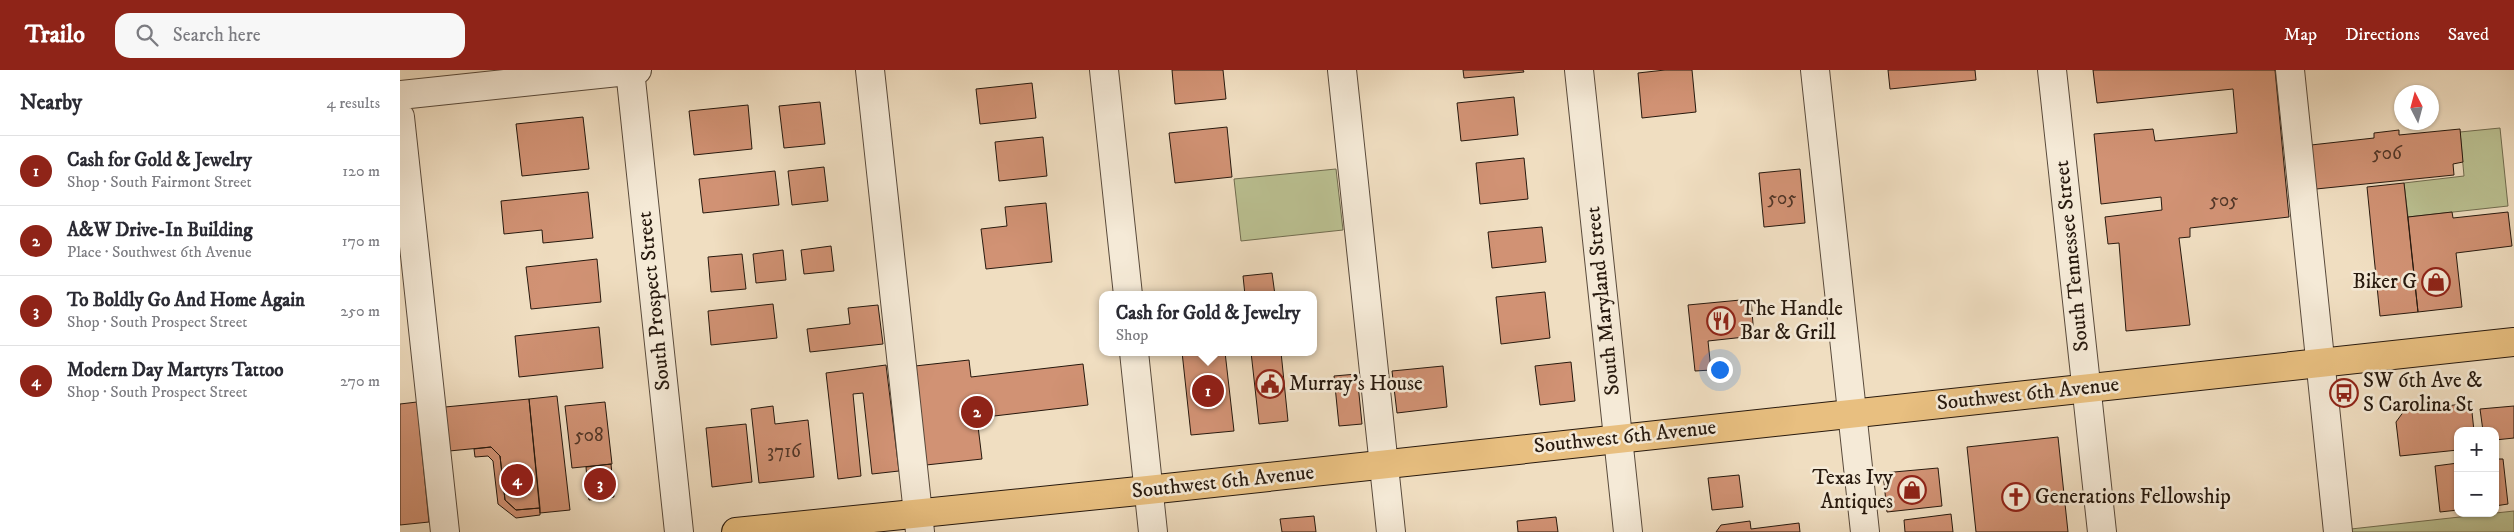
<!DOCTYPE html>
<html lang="en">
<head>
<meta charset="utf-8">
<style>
	:root { --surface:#fff; --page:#f7f7f7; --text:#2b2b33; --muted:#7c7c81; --line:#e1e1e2; --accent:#8f2418 }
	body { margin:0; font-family:"IM FELL DW Pica",serif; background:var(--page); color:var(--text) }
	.controls { position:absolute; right:15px; bottom:15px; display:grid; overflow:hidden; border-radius:10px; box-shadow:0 1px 4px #0004 }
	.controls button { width:45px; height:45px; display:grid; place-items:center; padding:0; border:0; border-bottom:1px solid var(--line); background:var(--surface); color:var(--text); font:25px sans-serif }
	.compass { position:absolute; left:1994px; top:15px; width:45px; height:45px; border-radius:50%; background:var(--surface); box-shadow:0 1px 4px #0004; rotate:354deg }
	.you { position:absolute; left:1319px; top:299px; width:18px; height:18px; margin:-12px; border:4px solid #fff; border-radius:50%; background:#1a73e8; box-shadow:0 0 0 8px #1a73e833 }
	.badge { display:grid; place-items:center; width:32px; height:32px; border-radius:50%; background:var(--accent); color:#fff; font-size:16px; font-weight:700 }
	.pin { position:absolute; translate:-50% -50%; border:2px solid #fff; box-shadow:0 1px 5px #0006 }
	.popup { position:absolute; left:699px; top:221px; width:218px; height:65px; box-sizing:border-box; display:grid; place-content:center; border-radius:10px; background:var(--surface); filter:drop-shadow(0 1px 4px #0005); font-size:16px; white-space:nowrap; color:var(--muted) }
	.popup b { font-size:19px; color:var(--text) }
	.popup::after { content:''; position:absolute; left:50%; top:100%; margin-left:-10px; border:10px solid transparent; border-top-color:var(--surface) }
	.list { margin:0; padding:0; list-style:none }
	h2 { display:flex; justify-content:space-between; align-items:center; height:65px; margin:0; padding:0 20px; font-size:21px }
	h2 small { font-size:16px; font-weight:400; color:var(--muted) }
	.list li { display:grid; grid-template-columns:32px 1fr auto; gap:15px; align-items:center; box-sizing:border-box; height:70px; padding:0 20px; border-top:1px solid var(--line) }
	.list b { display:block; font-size:19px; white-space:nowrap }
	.list p { margin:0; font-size:16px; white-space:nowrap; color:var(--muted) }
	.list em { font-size:16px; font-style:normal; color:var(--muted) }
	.icon { flex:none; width:28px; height:28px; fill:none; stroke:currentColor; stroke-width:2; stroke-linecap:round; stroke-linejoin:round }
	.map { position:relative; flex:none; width:2114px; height:462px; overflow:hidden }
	header { display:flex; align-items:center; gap:30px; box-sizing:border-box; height:70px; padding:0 25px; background:var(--accent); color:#fff }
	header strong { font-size:24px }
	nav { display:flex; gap:28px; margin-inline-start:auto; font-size:18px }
	.search { width:350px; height:45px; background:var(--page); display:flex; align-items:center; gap:12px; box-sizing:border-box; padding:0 18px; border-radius:15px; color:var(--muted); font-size:19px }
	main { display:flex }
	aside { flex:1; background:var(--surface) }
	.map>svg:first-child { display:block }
	.green { fill:#bbc192; stroke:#716d50 }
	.building { fill:#d19274; stroke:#27190e }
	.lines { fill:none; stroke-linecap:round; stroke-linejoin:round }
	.minor-casing { stroke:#594a3b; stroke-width:30 }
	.major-casing { stroke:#27190e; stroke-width:30 }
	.minor { stroke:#f5ead7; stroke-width:28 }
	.major { stroke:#e8bf80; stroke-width:28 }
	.labels { text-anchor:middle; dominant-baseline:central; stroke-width:5; stroke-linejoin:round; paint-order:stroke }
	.number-label { font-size:19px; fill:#523728 }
	.street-label { font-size:21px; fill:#27190e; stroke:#f5ead7 }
	.poi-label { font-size:21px; fill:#27190e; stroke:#f5ead7; text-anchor:start }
</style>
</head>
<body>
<header>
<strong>Trailo</strong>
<div class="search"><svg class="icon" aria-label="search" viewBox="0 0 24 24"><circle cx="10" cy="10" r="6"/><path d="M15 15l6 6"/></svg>Search here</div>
<nav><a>Map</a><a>Directions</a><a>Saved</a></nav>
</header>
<main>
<aside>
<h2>Nearby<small>4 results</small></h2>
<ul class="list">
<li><span class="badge">1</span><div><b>Cash for Gold &amp; Jewelry</b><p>Shop · South Fairmont Street</p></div><em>120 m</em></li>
<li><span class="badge">2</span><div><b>A&amp;W Drive-In Building</b><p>Place · Southwest 6th Avenue</p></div><em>170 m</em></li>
<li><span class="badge">3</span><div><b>To Boldly Go And Home Again</b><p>Shop · South Prospect Street</p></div><em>250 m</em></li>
<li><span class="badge">4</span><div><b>Modern Day Martyrs Tattoo</b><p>Shop · South Prospect Street</p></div><em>270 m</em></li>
</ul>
</aside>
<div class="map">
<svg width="2114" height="462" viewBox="0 0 2114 462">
	<rect width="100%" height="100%" fill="#f0dec1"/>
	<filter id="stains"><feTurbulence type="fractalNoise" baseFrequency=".004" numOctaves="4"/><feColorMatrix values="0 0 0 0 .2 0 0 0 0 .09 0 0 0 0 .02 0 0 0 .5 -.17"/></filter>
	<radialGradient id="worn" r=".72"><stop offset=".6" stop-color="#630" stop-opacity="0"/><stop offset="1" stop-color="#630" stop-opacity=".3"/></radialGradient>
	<path class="green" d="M2100 58 2108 136 2008 147 2004 113 2064 106 2060 62Z
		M936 99 943 160 841 171 834 109Z
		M2114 441V462H1952L1951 459Z"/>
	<path class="building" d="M772 0H823L826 29 775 34Z
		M1063 0H1123L1124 2 1064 8Z
		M1265 0H1292L1296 42 1242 48 1238 3Z
		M1488 0H1575L1576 10 1490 19Z
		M1693 0H1875L1889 147 1790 158V167L1779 168 1790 255 1726 261 1719 173 1708 174 1705 147 1762 140 1761 127 1701 134 1694 64 1753 59 1755 71 1837 63 1833 19 1697 33Z
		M632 13 636 48 580 54 576 19Z
		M1114 27 1118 65 1061 71 1057 33Z
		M420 32 425 74 384 78 379 36Z
		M348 35 352 79 294 85 289 41Z
		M183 47 189 99 122 106 116 54Z
		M827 57 832 107 775 113 769 63Z
		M2060 59 2063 92 2053 94 2054 105 1916 119 1911 75 1974 68V63L1999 60V65Z
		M643 67 647 106 599 111 595 72Z
		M1124 88 1128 129 1080 134 1076 93Z
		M424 97 428 131 392 135 388 101Z
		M1400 99 1405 153 1364 157 1359 103Z
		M375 101 379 135 303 143 299 109Z
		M2004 113 2018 242 1980 246 1967 117Z
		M188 122 193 168 143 173 142 160 104 164 101 131Z
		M646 133 652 192 586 199 581 159 607 156 605 137Z
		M2052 142 2053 148 2108 142 2112 176 2056 183 2062 237 2018 242 2008 147Z
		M1142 157 1146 192 1092 198 1088 162Z
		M431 176 434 201 404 204 401 180Z
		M383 180 386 210 356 213 353 184Z
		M342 184 346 219 311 222 308 187Z
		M197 189 201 232 131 239 126 197Z
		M872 203 875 225H845L843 206Z
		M1145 222 1150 268 1101 274 1096 227Z
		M1351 229 1354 266 1308 271 1311 300 1295 301 1288 235Z
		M373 234 377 268 311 275 308 241Z
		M478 235 483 274 410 282 407 259 450 254 448 238Z
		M199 257 203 298 119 307 115 266Z
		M782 282H825L834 361 791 365Z
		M851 282H881L888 351 859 354Z
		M569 290 571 307 683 294 688 335 577 348 582 389 526 395 515 296Z
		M1171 292 1175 331 1140 335 1135 296Z
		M486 295 499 401 472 404 463 323 453 324 461 406 438 409 426 303Z
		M1043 296 1047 337 997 343 992 301Z
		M957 304 962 354 939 356 934 306Z
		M157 326 170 440 140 443 129 329Z
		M129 329 140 438 116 440 105 430 100 386 91 377 49 381 45 337Z
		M17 332 29 452 0 455V334Z
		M205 332 212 394 172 398 165 336Z
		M2071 333 2074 361H2058V380L2000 386 1996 352 2004 341Z
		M373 336 375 354 408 350 414 407 359 413 351 339Z
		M2114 336V368L2095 370V361H2083L2080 339Z
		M346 354 352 412 312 417 306 358Z
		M1658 367 1668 462H1576L1567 377Z
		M91 377 100 386 105 430 116 440 140 438V445L116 448 98 434 93 391 88 386 75 387 74 379Z
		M2095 389H2103L2108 434 2095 436Z
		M2058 393V440L2040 442 2035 396Z
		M211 394 214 427 189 430 186 397Z
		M1538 398 1542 436 1487 442 1483 403Z
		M1339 405 1343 437 1312 440 1308 408Z
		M1551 444 1553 462H1505L1504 450Z
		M914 446 916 462H882L880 449Z
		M1156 447 1158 462H1118L1117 451Z
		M1350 451 1351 459 1399 453 1400 462H1316L1321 455Z"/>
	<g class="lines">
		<defs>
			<path id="minor" d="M230 0 279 462
				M470 0 520 462
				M704 0 728 225
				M942 0 991 462
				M1179 0 1228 462
				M1415 0 1465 462
				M1652 0 1702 462
				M1890 0 1938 462
				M0 25 237 0
				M0 47 45 462
				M734 282 753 462"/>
			<path id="major" d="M336 462 748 420 2114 272"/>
		</defs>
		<use href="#minor" class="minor-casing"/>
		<use href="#major" class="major-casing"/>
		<use href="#minor" class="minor"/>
		<use href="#major" class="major"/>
	</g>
	<defs>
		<symbol id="shop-ring" viewBox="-11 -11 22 22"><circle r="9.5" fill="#f5ead7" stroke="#8f2418" stroke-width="1.5"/><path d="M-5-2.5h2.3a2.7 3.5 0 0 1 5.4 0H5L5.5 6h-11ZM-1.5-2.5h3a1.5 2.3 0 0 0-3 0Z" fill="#8f2418"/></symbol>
		<symbol id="restaurant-ring" viewBox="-11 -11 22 22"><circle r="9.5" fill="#f5ead7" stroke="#8f2418" stroke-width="1.5"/><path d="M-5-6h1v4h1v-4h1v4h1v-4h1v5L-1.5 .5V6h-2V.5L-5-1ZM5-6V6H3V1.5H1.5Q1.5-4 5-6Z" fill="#8f2418"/></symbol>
		<symbol id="civic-ring" viewBox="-11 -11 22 22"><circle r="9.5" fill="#f5ead7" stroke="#8f2418" stroke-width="1.5"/><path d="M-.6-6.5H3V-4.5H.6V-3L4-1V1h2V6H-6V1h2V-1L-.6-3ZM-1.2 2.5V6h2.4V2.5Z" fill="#8f2418"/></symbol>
		<symbol id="bus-ring" viewBox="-11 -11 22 22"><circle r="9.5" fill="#f5ead7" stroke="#8f2418" stroke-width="1.5"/><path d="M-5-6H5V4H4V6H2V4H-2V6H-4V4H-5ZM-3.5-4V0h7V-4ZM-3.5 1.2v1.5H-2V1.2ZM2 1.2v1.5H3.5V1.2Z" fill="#8f2418"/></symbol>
		<symbol id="church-ring" viewBox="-11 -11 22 22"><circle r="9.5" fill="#f5ead7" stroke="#8f2418" stroke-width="1.5"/><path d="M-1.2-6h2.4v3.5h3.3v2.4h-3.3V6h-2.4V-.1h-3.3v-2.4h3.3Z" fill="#8f2418"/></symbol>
	</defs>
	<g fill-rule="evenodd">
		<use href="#shop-ring" x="2020" y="196" width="32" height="32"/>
		<use href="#restaurant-ring" x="1305" y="235" width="32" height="32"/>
		<use href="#civic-ring" x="854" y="298" width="32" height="32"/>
		<use href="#bus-ring" x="1928" y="307" width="32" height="32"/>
		<use href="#shop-ring" x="1496" y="404" width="32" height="32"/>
		<use href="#church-ring" x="1600" y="411" width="32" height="32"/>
	</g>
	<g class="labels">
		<g class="number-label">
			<text x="1987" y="83">506</text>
			<text x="1382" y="128">505</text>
			<text x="1824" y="130">505</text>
			<text x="189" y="365">508</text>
			<text x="384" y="381">3716</text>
		</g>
		<g class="street-label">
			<text transform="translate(1672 186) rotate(-96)">South Tennessee Street</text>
			<text transform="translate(254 231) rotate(-96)">South Prospect Street</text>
			<text transform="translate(1203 231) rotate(-96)">South Maryland Street</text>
			<text transform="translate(1628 324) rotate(-6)">Southwest 6th Avenue</text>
			<text transform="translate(1225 367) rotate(-6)">Southwest 6th Avenue</text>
			<text transform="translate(823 412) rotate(-6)">Southwest 6th Avenue</text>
		</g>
		<g class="poi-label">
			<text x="2017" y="212" text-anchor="end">Biker G</text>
			<text x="1340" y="239">The Handle<tspan x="1340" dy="24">Bar &amp; Grill</tspan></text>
			<text x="1963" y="311">SW 6th Ave &amp;<tspan x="1963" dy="24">S Carolina St</tspan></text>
			<text x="889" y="314">Murray's House</text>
			<text x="1493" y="408" text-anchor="end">Texas Ivy<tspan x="1493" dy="24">Antiques</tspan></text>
			<text x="1635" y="427">Generations Fellowship</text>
		</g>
	</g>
	<rect width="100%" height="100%" filter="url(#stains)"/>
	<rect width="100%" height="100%" fill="url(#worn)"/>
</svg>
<div class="controls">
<button>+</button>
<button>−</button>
</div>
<svg class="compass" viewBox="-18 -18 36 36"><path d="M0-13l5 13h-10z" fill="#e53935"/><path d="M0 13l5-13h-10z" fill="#7c7c81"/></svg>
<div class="you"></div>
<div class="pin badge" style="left:808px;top:321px">1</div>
<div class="popup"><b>Cash for Gold &amp; Jewelry</b>Shop</div>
<div class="pin badge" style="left:577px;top:342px">2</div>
<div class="pin badge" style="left:200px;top:414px">3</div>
<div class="pin badge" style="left:117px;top:410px">4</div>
</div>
</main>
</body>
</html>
